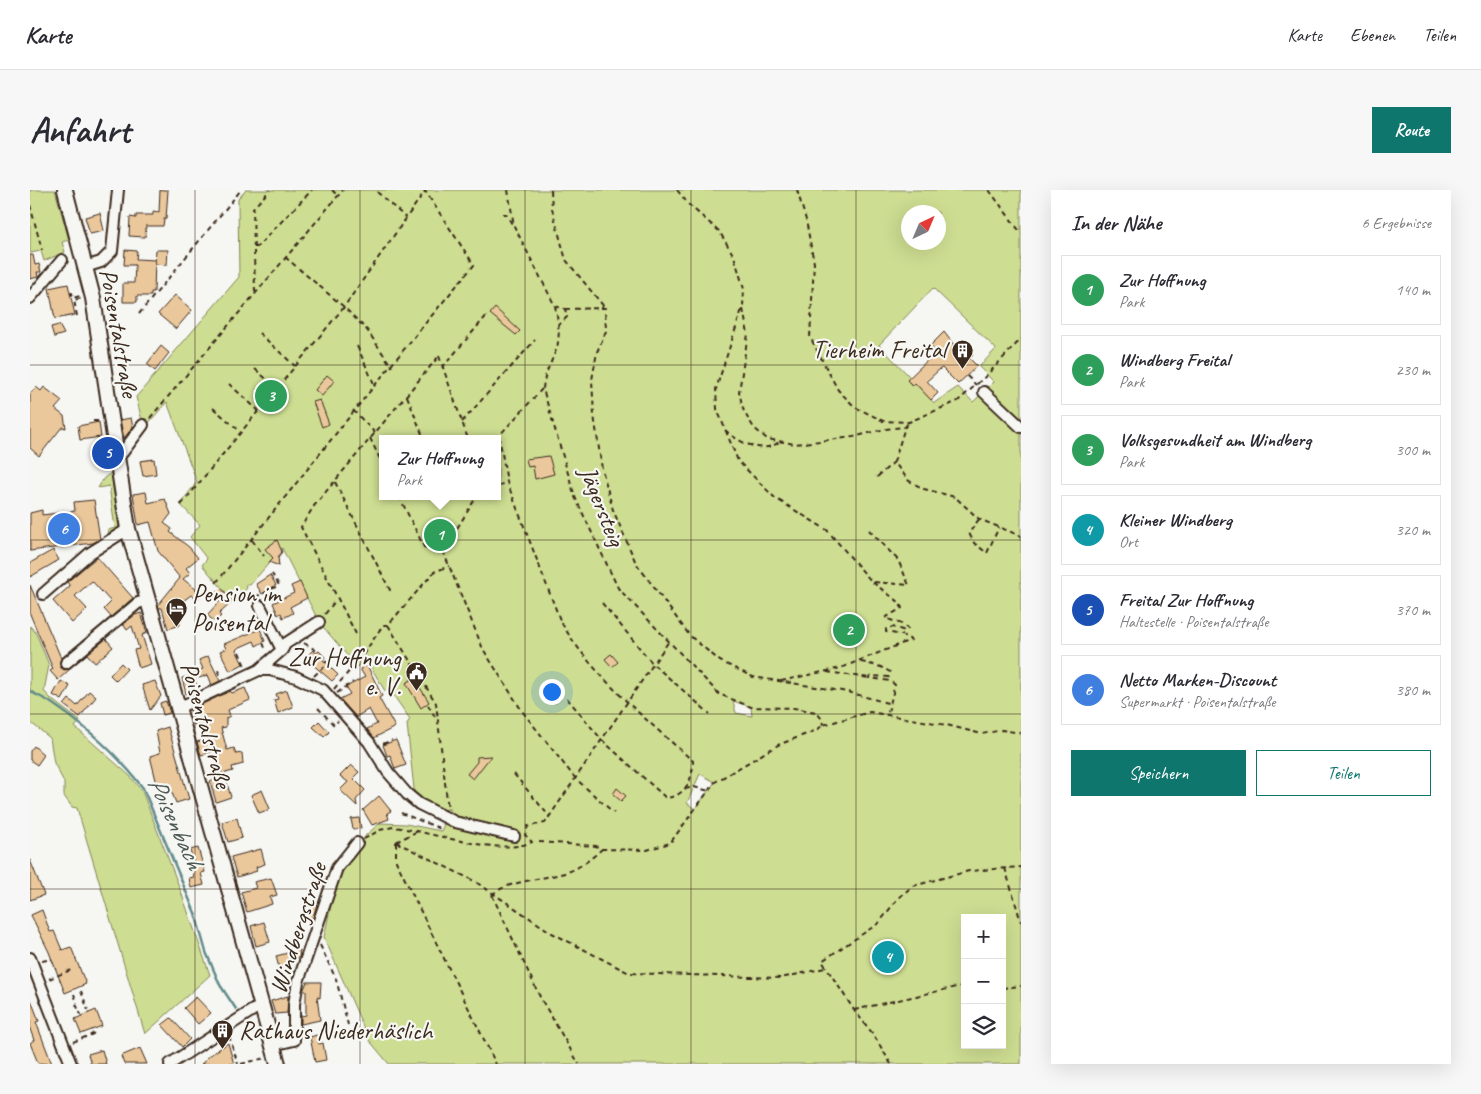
<!DOCTYPE html>
<html lang="de">
<head>
<meta charset="utf-8">
<style>
	:root { --surface:#fff; --page:#f7f7f7; --text:#2b2b33; --muted:#7c7c81; --line:#e1e1e2; --accent:#0f766e }
	body { margin:0; font-family:Caveat,sans-serif; background:var(--page); color:var(--text) }
	.controls { position:absolute; right:15px; bottom:15px; display:grid; overflow:hidden; border-radius:0px; box-shadow:0 5px 20px #0002 }
	.controls button { width:45px; height:45px; display:grid; place-items:center; padding:0; border:0; border-bottom:1px solid var(--line); background:var(--surface); color:var(--text); font:25px sans-serif }
	.compass { position:absolute; left:871px; top:15px; width:45px; height:45px; border-radius:50%; background:var(--surface); box-shadow:0 5px 20px #0002; rotate:44deg }
	.you { position:absolute; left:521px; top:501px; width:18px; height:18px; margin:-12px; border:4px solid #fff; border-radius:50%; background:#1a73e8; box-shadow:0 0 0 8px #1a73e833 }
	.badge { display:grid; place-items:center; width:32px; height:32px; border-radius:50%; background:var(--accent); color:#fff; font-size:16px; font-weight:700 }
	.pin { position:absolute; translate:-50% -50%; border:2px solid #fff; box-shadow:0 1px 5px #0006 }
	.popup { position:absolute; left:349px; top:245px; width:122px; height:65px; box-sizing:border-box; display:grid; place-content:center; border-radius:0px; background:var(--surface); filter:drop-shadow(0 1px 4px #0005); font-size:16px; white-space:nowrap; color:var(--muted) }
	.popup b { font-size:19px; color:var(--text) }
	.popup::after { content:''; position:absolute; left:50%; top:100%; margin-left:-10px; border:10px solid transparent; border-top-color:var(--surface) }
	.list { margin:0; padding:0; list-style:none }
	h2 { display:flex; justify-content:space-between; align-items:center; height:65px; margin:0; padding:0 20px; font-size:21px }
	h2 small { font-size:16px; font-weight:400; color:var(--muted) }
	.list li { display:grid; grid-template-columns:32px 1fr auto; gap:15px; align-items:center; box-sizing:border-box; height:70px; margin:0 10px 10px; padding:0 10px; border:1px solid var(--line); border-radius:0px }
	.list b { display:block; font-size:19px; white-space:nowrap }
	.list p { margin:0; font-size:16px; white-space:nowrap; color:var(--muted) }
	.list em { font-size:16px; font-style:normal; color:var(--muted) }
	.actions { display:flex; gap:10px; padding:15px 20px }
	.actions a { flex:1; padding:11px 0; border:1px solid var(--accent); border-radius:0px; text-align:center; font-size:18px; color:var(--accent) }
	.actions .main { background:var(--accent); color:#fff }
	.icon { flex:none; width:28px; height:28px; fill:none; stroke:currentColor; stroke-width:2; stroke-linecap:round; stroke-linejoin:round }
	.map { position:relative; flex:none; width:991px; height:874px; overflow:hidden; border-radius:0px }
	header { display:flex; align-items:center; gap:30px; box-sizing:border-box; height:70px; padding:0 25px; background:var(--surface); border-bottom:1px solid var(--line) }
	header strong { font-size:24px }
	nav { display:flex; gap:28px; margin-inline-start:auto; font-size:18px }
	.intro { display:flex; align-items:center; justify-content:space-between; box-sizing:border-box; height:120px; padding:0 30px }
	h1 { margin:0; font-size:35px }
	.button { padding:12px 22px; border-radius:0px; background:var(--accent); color:#fff; font-size:18px; font-weight:700 }
	main { display:flex; gap:30px; padding:0 30px }
	aside { flex:1; background:var(--surface); border-radius:0px; box-shadow:0 5px 20px #0002 }
	.map>svg:first-child { display:block }
	.green { fill:#cddd91; stroke:#848458; fill-rule:evenodd }
	.lines { fill:none; stroke-linecap:round; stroke-linejoin:round }
	.stream { stroke:#628c8b; stroke-width:2.5 }
	.building { fill:#ebc89c; stroke:#3b2a1e }
	.minor-casing { stroke:#3b2a1e; stroke-width:14 }
	.major-casing { stroke:#3b2a1e; stroke-width:18 }
	.path { stroke:#3b2a1e; stroke-width:2; stroke-dasharray:5 4; stroke-linecap:butt }
	.minor { stroke:#f6f6f2; stroke-width:10 }
	.major { stroke:#f6f6f2; stroke-width:14 }
	.grid { fill:none; stroke:#3b2a1e; stroke-width:1; stroke-opacity:0.55 }
	.labels { text-anchor:middle; dominant-baseline:central; stroke-width:4.5; stroke-linejoin:round; paint-order:stroke }
	.street-label { font-size:25px; fill:#3b2a1e; stroke:#f6f6f2 }
	.poi-label { font-size:25px; fill:#3b2a1e; stroke:#f6f6f2; text-anchor:end }
	.water-label { font-size:26px; font-style:italic; fill:#4e5b55; stroke:#f6f6f2 }
</style>
</head>
<body>
<header>
<strong>Karte</strong>
<nav><a>Karte</a><a>Ebenen</a><a>Teilen</a></nav>
</header>
<div class="intro"><h1>Anfahrt</h1><a class="button">Route</a></div>
<main>
<div class="map">
<svg width="991" height="874" viewBox="0 0 991 874">
	<rect width="100%" height="100%" fill="#f6f6f2"/>
	<filter id="ink" filterUnits="userSpaceOnUse"><feTurbulence type="fractalNoise" baseFrequency=".02" numOctaves="2"/><feDisplacementMap in="SourceGraphic" scale="10" xChannelSelector="R" yChannelSelector="G"/><feConvolveMatrix kernelMatrix="1 2 1 2 8 2 1 2 1" color-interpolation-filters="sRGB"/></filter>
	<g filter="url(#ink)">
		<path class="green" d="M0 0H25L39 50 32 52 35 62 14 71 11 61 0 63Z
			M216 0H991V874H359L339 850 294 747 306 692 336 645 350 633 376 634 411 641 421 619 409 620 385 608 377 534 380 529 359 499 355 501 335 467 327 477 289 432 252 358 220 395H216L217 398 204 412 172 375 177 369 160 347 170 335 150 314 167 292 137 212 114 238 106 207 209 87 208 9ZM878 22H908V52H878ZM903 98 966 159 949 177 964 192 943 212 928 197 904 213 885 193 882 196 877 190 880 187 849 155ZM352 249H468V306H352ZM703 511 721 517 722 526 706 523ZM670 584 685 592 665 619 657 613ZM935 728H972V855H935Z
			M81 283 89 338 79 347 78 340 85 338 79 296 68 298 74 288Z
			M0 436 6 443 19 475 14 501 21 509 50 531 45 537 100 586 112 601 150 699 180 785 115 844 47 618 42 617 34 606V592L24 573 20 548 0 532Z"/>
		<g class="lines">
			<path class="stream" d="M0 501C6 505 14 508 20 512 54 535 88 565 113 598L165 723 176 762 190 795 206 819"/>
		</g>
		<path class="building" d="M130 0H138L136 29H134L133 36H116L115 47 99 46 100 27 106 28V25H123V21L129 22Z
			M70 23 74 41 60 44 55 27Z
			M95 60 107 61 106 69 125 70 124 102H121V106H107V112H93V93H104L105 75H94Z
			M126 60H138L137 75 125 74Z
			M0 65H3L5 75 9 74 11 82H7L8 87 0 89Z
			M38 94 45 125 25 129 19 98Z
			M145 105 162 120 146 139 128 124Z
			M465 118 490 141 486 145 460 124Z
			M29 135 34 144 24 147 21 137Z
			M914 142 930 163 935 157 943 165 939 168 947 176 928 194 912 178 910 179 897 191 908 203 901 210 885 193 883 196 877 190 906 162 900 156Z
			M131 156 139 163 125 181 117 174Z
			M297 185 304 191 292 206 285 200Z
			M6 197 11 201 14 197 32 211 25 219 34 226 36 238 32 237 9 266 0 258V204Z
			M290 210 299 234 292 237 283 212Z
			M101 228 103 237 94 248 90 230Z
			M69 232 71 247 50 250 48 236Z
			M519 266 524 284 505 289 503 276 498 277 496 269Z
			M124 269 126 284 113 286 110 271Z
			M116 302 118 313 135 309 141 324 134 333 142 339 140 342 160 358 168 368 156 378 160 383 153 389 172 404 167 410 161 405 149 414 152 429 149 430 150 435 138 439 132 418H129L128 415 150 388 128 361 120 332 108 335 103 304Z
			M64 310 70 349 63 353 0 361V323L12 320V325L45 321 44 312Z
			M247 350 252 362 248 367 249 376 239 372 243 368 235 359Z
			M23 360 29 370 0 387V373Z
			M67 367 103 408 81 427 74 419 81 412 62 391 45 406 57 419 42 433 23 411 40 396 37 392Z
			M240 385 246 395 232 404 226 394Z
			M270 392 277 408 260 417 263 423 253 428 251 423 248 425 243 413 264 403 261 396Z
			M0 395 31 468 30 477 34 480 40 479 28 490 20 481 23 479 0 424Z
			M191 398 203 411 189 424 191 426 185 432 177 425 190 411 184 405Z
			M111 423 117 443 112 445 121 474 109 478 104 460 109 459 102 436 97 440 93 434 105 425Z
			M230 439 235 451 226 456 224 451 208 458 206 460 213 474 200 481 190 461 196 459 194 454Z
			M76 449 83 457 65 473 57 464Z
			M283 460 286 463 289 461 295 467 293 470 308 485 302 491 275 468Z
			M581 464 588 472 582 477 575 469Z
			M178 466 190 491 182 495 178 485 169 488 166 481 173 479 169 470Z
			M91 473 97 479 86 491 80 485Z
			M337 475 352 506 349 508 365 537 344 548 337 539 347 534 339 519 326 527 310 509 320 504 316 497 335 487 330 479Z
			M164 485 168 501 156 504 152 488Z
			M384 488 399 512 391 518 376 493Z
			M31 491 40 496 32 510 23 505Z
			M125 491 131 506 120 520 112 495Z
			M215 498 220 510 198 520 200 526 196 528V537L191 538 197 560 204 558 206 564 212 563 213 574 202 577 203 581 192 584 186 561 171 565 167 552 173 550 169 534 164 535 160 520 200 501 202 503Z
			M257 500 263 517 248 523 244 510 248 509 246 504Z
			M523 500 531 509 525 513 518 505Z
			M59 501 66 507 50 527 34 515 39 509 47 516Z
			M136 511 140 523 133 525 130 513Z
			M289 531 299 542 294 547 283 537Z
			M138 537 159 609 146 613 139 595 128 598 120 566 130 563 126 541Z
			M366 550 376 575 365 579 360 565 357 566 353 555Z
			M4 556 14 565 7 575 0 570V561Z
			M461 566 443 589 437 584 447 572V567Z
			M321 575 329 582 323 588 335 600 326 610 327 616 310 600 318 592 310 586Z
			M195 587 201 607 186 612 180 591Z
			M587 598 596 606 591 611 583 604Z
			M232 600 240 619 229 623 221 605Z
			M349 606 361 621 357 623 359 629 342 635 333 620Z
			M207 628 212 648 198 652 192 632Z
			M329 628 331 638 323 639 321 629Z
			M168 658 175 682 171 683 174 695 161 698 159 688 164 687 161 677 165 676 160 660Z
			M231 659 235 674 226 677 227 681 207 687 201 667Z
			M0 670 14 705 0 710Z
			M241 688 247 705 240 707 242 714 217 722 211 702 226 698 224 692Z
			M277 713 287 714 283 728H277Z
			M12 720 20 742 24 741 32 760 41 757 56 794 35 803 19 762 1 725Z
			M234 732 240 752 226 756 221 736Z
			M270 760 269 768 259 769 261 779 250 782 246 766Z
			M277 792H291L290 808 287 807 290 830 271 834V826L276 825V801H273Z
			M258 806 257 823 245 824 241 811Z
			M166 807 181 823 168 834 154 818Z
			M1 810 9 831 6 832 22 874 8 873 0 853 4 850 0 839Z
			M66 820 72 836 51 844 45 829Z
			M141 828 160 849 152 857 132 835Z
			M287 845 289 854 293 853 296 870 285 872 280 847Z
			M198 853 204 874H171L177 869 176 868Z
			M110 858 117 874H94L91 866Z
			M72 860 76 874H61L58 864Z"/>
		<g class="lines">
			<defs>
				<path id="minor" d="M55 77 71 72 82 61 88 0
					M0 108 32 70
					M954 202 991 237
					M86 264 92 263 113 235
					M13 404 60 363 98 339
					M252 460 255 454 289 432
					M36 473 108 413 118 410
					M229 480 252 460 230 416
					M148 518 229 480H240L266 487 293 500 339 552 358 582 377 604 389 614 425 632 484 646
					M0 768 41 874
					M243 855 264 850V814L268 792 307 678 327 653
					M140 874 223 820 232 816"/>
				<path id="major" d="M35 0 63 108 98 339 248 874"/>
			</defs>
			<use href="#minor" class="minor-casing"/>
			<use href="#major" class="major-casing"/>
			<path class="path" d="M302 0 307 5
				M478 0 484 36 525 116C528 129 531 147 526 160 521 174 514 183 513 199L545 307 588 398 689 504 721 517 764 518 786 522 792 529 793 535
				M521 0 522 19 536 70 575 118
				M647 0 659 15 689 41 704 66 714 99 713 116 686 199 687 219 708 271 745 308 797 340 842 392 869 412 872 418 855 428 872 434 878 439 875 441 863 437 856 439V442L872 445 881 450 828 471 851 477 860 482 859 487 841 486 839 488 861 491 865 495 857 526
				M767 0 776 30 784 73 780 147 808 200 825 217 853 231 879 232 928 211 957 185 991 149
				M959 0 991 43
				M347 2 376 28
				M0 15 12 60
				M473 24H476L482 34
				M224 57H227L282 0
				M255 67 314 117 337 140 362 177
				M225 102 223 18 240 0
				M40 104 42 103 43 108 50 106
				M525 116 535 119 537 127 529 135
				M535 119 575 118 576 141 567 162 562 190 564 225 572 279 583 320 606 373 660 446 690 471 723 487 818 502 861 514
				M713 119 718 144 709 202 714 222 724 238 737 249 765 254 823 247 855 239 875 237
				M109 124 211 0
				M47 126 44 110 53 108
				M229 143 265 176
				M327 156 345 196
				M409 166 438 249
				M412 178 458 124
				M225 179 247 198
				M937 186 946 195
				M199 194 229 221
				M377 206 394 249
				M183 218 211 242
				M323 220 345 243
				M120 228 313 0
				M63 231H71
				M432 232 505 150
				M695 240C708 252 733 265 749 252
				M469 246 477 292 530 430C560 484 617 530 663 571 663 589 656 606 636 608L572 550 536 507
				M340 248 352 273
				M466 249 512 199
				M864 272 875 237 879 232
				M847 287 864 272 879 291 894 299 925 307 949 329 991 346
				M305 292 361 402
				M468 296 477 292
				M369 306 394 357 397 358 404 355 410 363 413 361
				M418 306 420 312
				M151 315 314 117 395 1 444 75C356 179 272 287 186 393
				M949 329 939 343 944 353 957 363 969 337
				M839 340 868 370 879 395 844 392
				M222 350 234 366
				M413 361 453 459 492 521 545 588 584 623
				M413 361 447 306
				M225 406 231 405 249 395 242 384
				M572 413 623 474 680 524
				M295 424 306 410
				M358 435 406 513 418 619
				M326 444 271 337 284 316 409 166
				M233 453 236 460
				M274 453 287 461
				M209 462 215 476
				M188 480 191 487
				M797 482 839 488
				M284 486 298 473 294 469
				M751 491 811 478 828 471
				M304 499 333 465 353 435H358L404 382 419 376
				M307 503 323 492
				M398 515 407 530
				M288 518 304 535 308 531
				M353 554 362 550
				M484 584 519 626
				M655 599 664 597 679 601
				M371 623 409 638 411 634
				M334 649 350 640 363 637C399 641 470 667 502 652L495 645 498 636 515 633 639 451
				M366 652 446 692 522 743 599 783 751 788 795 778
				M366 652V671L466 874
				M366 652 388 641
				M509 652 566 656 572 659 617 660 640 653 685 592 748 555 787 540 793 535 840 522 917 535 952 544 972 540 991 543
				M975 678 991 732
				M462 705 511 809 549 874
				M462 705C477 690 520 689 540 681 551 677 563 667 572 659
				M290 755 306 789 318 835
				M12 771 22 769
				M19 789 41 780
				M972 798 991 796
				M51 801 58 820
				M44 804 47 813
				M46 814 51 825
				M824 820 935 795
				M199 846 208 874
				M43 852 63 844 64 841
				M211 874 235 868
				M861 874 843 844 824 820 792 771 849 733 868 708 883 696 939 681 991 677"/>
			<use href="#minor" class="minor"/>
			<use href="#major" class="major"/>
		</g>
	</g>
	<path class="grid" d="M165 0V874M330 0V874M495 0V874M661 0V874M826 0V874M0 175H991M0 350H991M0 524H991M0 699H991"/>
	<defs>
		<symbol id="building-pin" viewBox="-11 -11 22 30"><path d="M0 17L-7.5 6A9.5 9.5 0 1 1 7.5 6Z" fill="#3b2a1e" stroke="#f6f6f2"/><path d="M-4-6H4V6H1V3H-1V6H-4ZM-2.5-4.3h1.7v1.8h-1.7ZM.8-4.3h1.7v1.8H.8ZM-2.5-1h1.7V.8h-1.7ZM.8-1h1.7V.8H.8Z" fill="#fff"/></symbol>
		<symbol id="hotel-pin" viewBox="-11 -11 22 30"><path d="M0 17L-7.5 6A9.5 9.5 0 1 1 7.5 6Z" fill="#3b2a1e" stroke="#f6f6f2"/><path d="M-6-4.5h1.5V1H6V5H4.5V3h-9V5H-6ZM-4 0a1.8 1.8 0 1 1 3.6 0ZM.5 0V-2.5h3Q6-2.5 6 0Z" fill="#fff"/></symbol>
		<symbol id="civic-pin" viewBox="-11 -11 22 30"><path d="M0 17L-7.5 6A9.5 9.5 0 1 1 7.5 6Z" fill="#3b2a1e" stroke="#f6f6f2"/><path d="M-.6-6.5H3V-4.5H.6V-3L4-1V1h2V6H-6V1h2V-1L-.6-3ZM-1.2 2.5V6h2.4V2.5Z" fill="#fff"/></symbol>
	</defs>
	<g fill-rule="evenodd">
		<use href="#building-pin" x="920" y="148" width="25" height="34"/>
		<use href="#hotel-pin" x="134" y="406" width="25" height="34"/>
		<use href="#civic-pin" x="374" y="470" width="25" height="34"/>
		<use href="#building-pin" x="180" y="828" width="25" height="34"/>
	</g>
	<g class="labels">
		<g class="street-label">
			<text transform="translate(89 143) rotate(80)">Poisentalstraße</text>
			<text transform="translate(572 316) rotate(68)">Jägersteig</text>
			<text transform="translate(176 535) rotate(74)">Poisentalstraße</text>
			<text transform="translate(268 738) rotate(-72)">Windbergstraße</text>
		</g>
		<g class="poi-label">
			<text x="916" y="160">Tierheim Freital</text>
			<text x="162" y="404" text-anchor="start">Pension im<tspan x="162" dy="29">Poisental</tspan></text>
			<text x="371" y="468">Zur Hoffnung<tspan x="371" dy="29">e. V.</tspan></text>
			<text x="209" y="841" text-anchor="start">Rathaus Niederhäslich</text>
		</g>
		<g class="water-label">
			<text transform="translate(146 633) rotate(65)">Poisenbach</text>
		</g>
	</g>
</svg>
<div class="controls">
<button>+</button>
<button>−</button>
<button><svg class="icon" aria-label="layers" viewBox="0 0 24 24"><path d="M12 4l9 5-9 5-9-5zM3 14l9 5 9-5"/></svg></button>
</div>
<svg class="compass" viewBox="-18 -18 36 36"><path d="M0-13l5 13h-10z" fill="#e53935"/><path d="M0 13l5-13h-10z" fill="#7c7c81"/></svg>
<div class="you"></div>
<div class="pin badge" style="left:410px;top:345px;background:#2e9e5b">1</div>
<div class="popup"><b>Zur Hoffnung</b>Park</div>
<div class="pin badge" style="left:819px;top:440px;background:#2e9e5b">2</div>
<div class="pin badge" style="left:241px;top:206px;background:#2e9e5b">3</div>
<div class="pin badge" style="left:858px;top:767px;background:#0f9aa8">4</div>
<div class="pin badge" style="left:78px;top:263px;background:#1a4fb4">5</div>
<div class="pin badge" style="left:34px;top:339px;background:#3f7fe0">6</div>
</div>
<aside>
<h2>In der Nähe<small>6 Ergebnisse</small></h2>
<ul class="list">
<li><span class="badge" style="background:#2e9e5b">1</span><div><b>Zur Hoffnung</b><p>Park</p></div><em>140 m</em></li>
<li><span class="badge" style="background:#2e9e5b">2</span><div><b>Windberg Freital</b><p>Park</p></div><em>230 m</em></li>
<li><span class="badge" style="background:#2e9e5b">3</span><div><b>Volksgesundheit am Windberg</b><p>Park</p></div><em>300 m</em></li>
<li><span class="badge" style="background:#0f9aa8">4</span><div><b>Kleiner Windberg</b><p>Ort</p></div><em>320 m</em></li>
<li><span class="badge" style="background:#1a4fb4">5</span><div><b>Freital Zur Hoffnung</b><p>Haltestelle · Poisentalstraße</p></div><em>370 m</em></li>
<li><span class="badge" style="background:#3f7fe0">6</span><div><b>Netto Marken-Discount</b><p>Supermarkt · Poisentalstraße</p></div><em>380 m</em></li>
</ul>
<div class="actions"><a class="main">Speichern</a><a>Teilen</a></div>
</aside>
</main>
</body>
</html>
